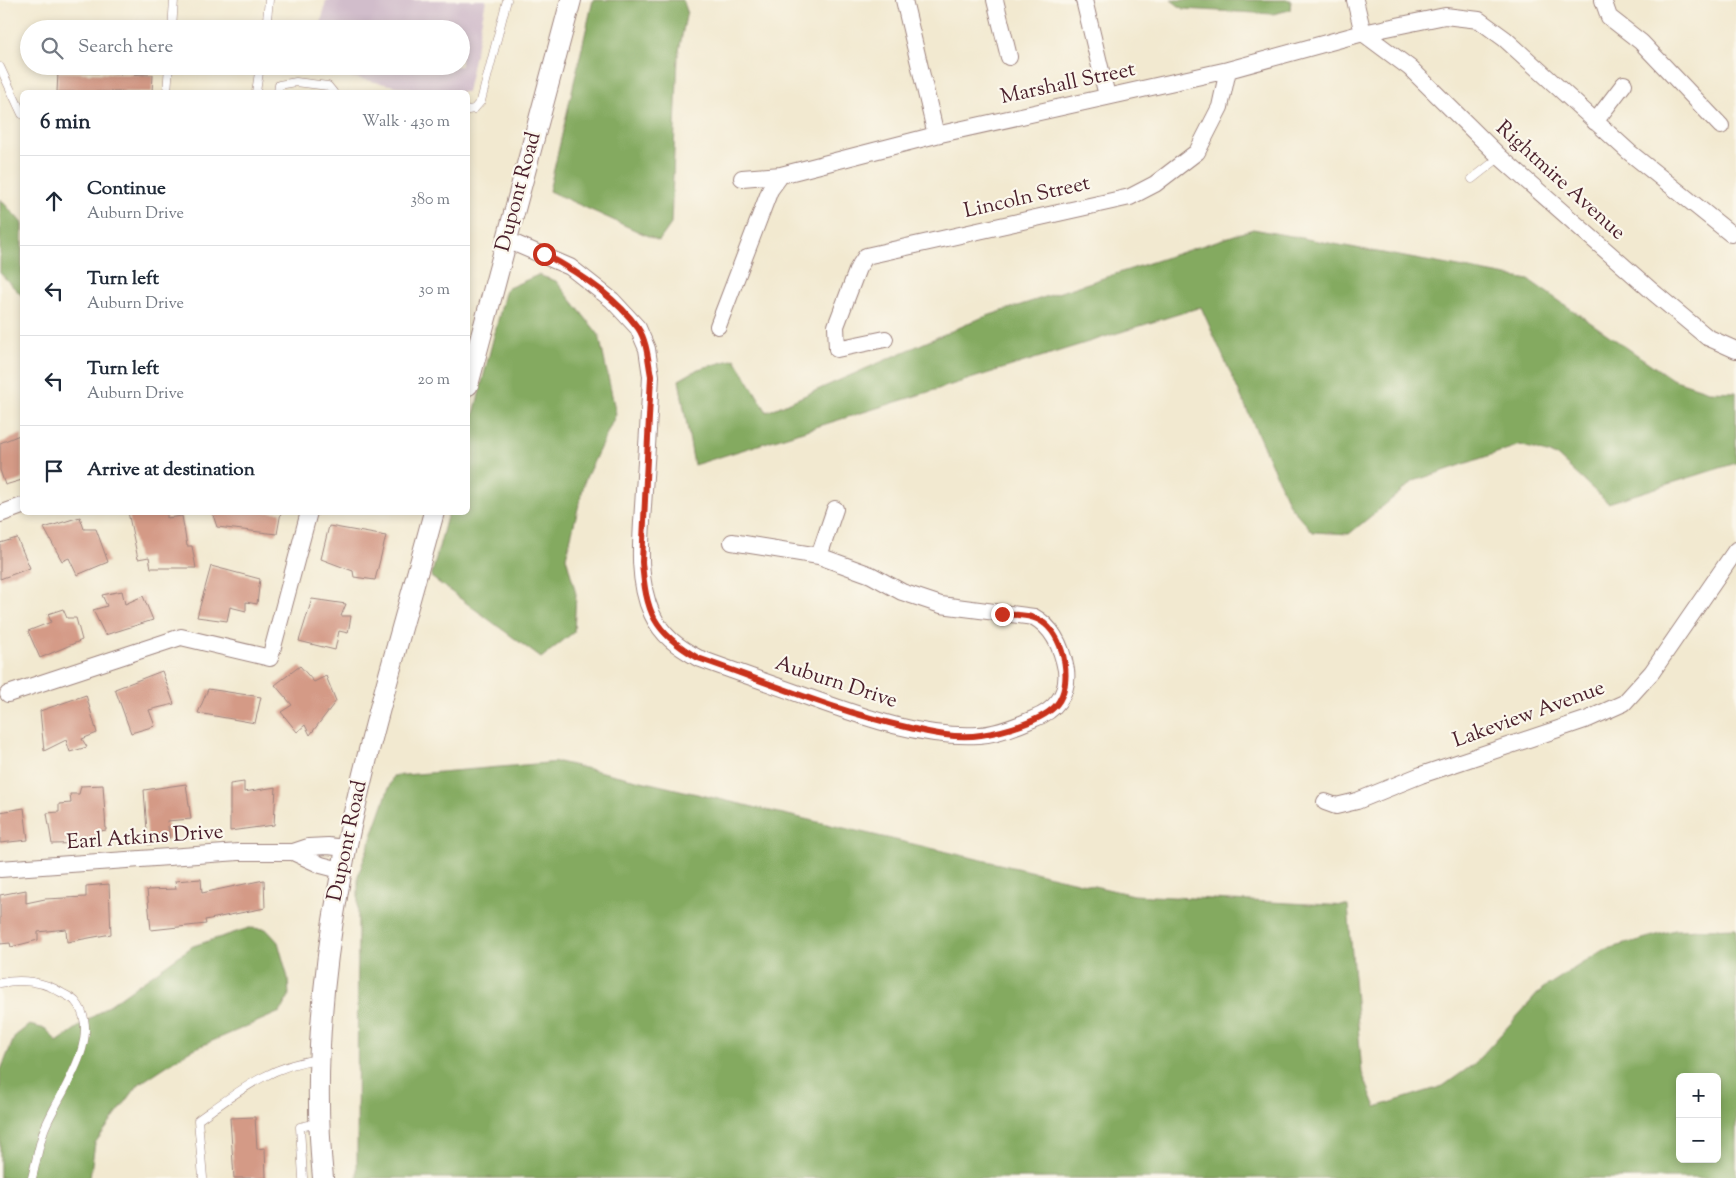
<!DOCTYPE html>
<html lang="en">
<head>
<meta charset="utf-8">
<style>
	:root { --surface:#fff; --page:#f6f6f7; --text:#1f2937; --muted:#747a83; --line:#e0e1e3 }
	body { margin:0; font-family:"Sorts Mill Goudy",serif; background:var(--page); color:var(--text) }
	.controls { position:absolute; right:15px; bottom:15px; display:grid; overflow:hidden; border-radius:8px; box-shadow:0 2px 8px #0003 }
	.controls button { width:45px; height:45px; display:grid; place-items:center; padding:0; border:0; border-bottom:1px solid var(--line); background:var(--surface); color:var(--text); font:25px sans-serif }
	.stop { position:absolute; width:15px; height:15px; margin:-11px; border:4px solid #c8321e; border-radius:50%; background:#fff }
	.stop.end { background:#c8321e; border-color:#fff; box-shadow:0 1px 5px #0008 }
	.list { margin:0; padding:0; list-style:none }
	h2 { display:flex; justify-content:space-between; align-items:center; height:65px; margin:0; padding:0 20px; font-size:21px }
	h2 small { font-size:16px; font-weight:400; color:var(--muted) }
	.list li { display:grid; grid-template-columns:32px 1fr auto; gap:15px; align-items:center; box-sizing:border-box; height:90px; padding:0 20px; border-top:1px solid var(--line) }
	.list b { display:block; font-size:19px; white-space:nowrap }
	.list p { margin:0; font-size:16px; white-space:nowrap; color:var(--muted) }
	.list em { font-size:16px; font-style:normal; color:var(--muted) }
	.icon { flex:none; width:28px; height:28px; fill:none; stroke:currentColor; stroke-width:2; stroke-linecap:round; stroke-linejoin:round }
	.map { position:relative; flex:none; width:1736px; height:1178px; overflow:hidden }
	.search { position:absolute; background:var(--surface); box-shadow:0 2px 8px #0003; left:20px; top:20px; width:450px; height:55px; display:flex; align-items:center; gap:12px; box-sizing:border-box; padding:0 18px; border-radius:28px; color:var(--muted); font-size:19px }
	.panel { position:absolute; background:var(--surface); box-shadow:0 2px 8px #0003; left:20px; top:90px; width:450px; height:425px; border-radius:8px }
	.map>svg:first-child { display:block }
	.industrial { fill:#d1bdcb }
	.forest { fill:#84aa60; stroke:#676446; fill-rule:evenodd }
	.building { fill:#d49a86 }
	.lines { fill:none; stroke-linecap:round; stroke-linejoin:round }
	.service-casing { stroke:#9e847e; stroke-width:9 }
	.minor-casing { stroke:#9e847e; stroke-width:18 }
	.tertiary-casing { stroke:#9e847e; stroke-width:22 }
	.service { stroke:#fff; stroke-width:8 }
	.minor { stroke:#fff; stroke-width:16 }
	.tertiary { stroke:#fff; stroke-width:20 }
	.route { stroke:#c8321e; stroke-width:6 }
	.labels { text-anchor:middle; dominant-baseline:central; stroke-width:4.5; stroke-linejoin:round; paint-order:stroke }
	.street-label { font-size:21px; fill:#4a1f2b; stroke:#fbf7ec }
</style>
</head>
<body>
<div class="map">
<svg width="1736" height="1178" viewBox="0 0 1736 1178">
	<rect width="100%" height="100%" fill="#fbf7ec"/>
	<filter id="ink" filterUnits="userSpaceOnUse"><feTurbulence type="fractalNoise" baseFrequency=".02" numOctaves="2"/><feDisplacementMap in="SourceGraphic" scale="10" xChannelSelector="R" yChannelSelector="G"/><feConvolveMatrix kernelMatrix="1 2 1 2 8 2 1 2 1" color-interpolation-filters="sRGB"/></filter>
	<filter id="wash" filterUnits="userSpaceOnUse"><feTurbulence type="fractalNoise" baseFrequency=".0096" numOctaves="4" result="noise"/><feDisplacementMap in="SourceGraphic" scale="20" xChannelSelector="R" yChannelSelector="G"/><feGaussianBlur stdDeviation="1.12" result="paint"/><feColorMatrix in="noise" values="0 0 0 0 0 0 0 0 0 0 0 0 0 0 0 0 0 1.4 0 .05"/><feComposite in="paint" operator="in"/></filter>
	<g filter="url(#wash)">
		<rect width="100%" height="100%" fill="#f2e9d0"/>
		<path class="industrial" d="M326 0H486L467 92H424L312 69V66H461V29H320Z"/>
		<path class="forest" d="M593 0H683L687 11 678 56 671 224 659 241 549 191Z
			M1171 0H1291L1290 10 1273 14 1183 9Z
			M0 199 22 223V296L0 273Z
			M1253 229 1529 280 1672 379 1709 391 1736 392V463L1608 503 1557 456 1520 445 1414 481 1349 534 1313 532 1290 506 1201 307 694 465 679 380 698 369 735 359 767 412 981 318Z
			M538 275 556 281 599 335 616 414 585 480 566 557 576 594 574 632 541 658 431 577 448 513 468 512V437L506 289Z
			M559 762 1133 895 1348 906 1362 1073 1376 1107 1443 1086 1474 1064 1542 989 1603 950 1675 930 1736 928V1178H357L358 876 393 776ZM1680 1077H1717V1159H1680Z
			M249 928 266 929 278 942 288 978 289 996 280 1012 189 1051 139 1084 95 1143 90 1178H0V1072L15 1036 29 1025 46 1029 57 1042 193 946Z"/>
		<g id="blocks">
			<path class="building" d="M58 72 153 75 152 92H57Z
				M22 434V480L5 485 0 470V443Z
				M128 512H167V518L182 516 187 546H192L196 568H151L149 557 138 559Z
				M212 512H281L277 534 217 527Z
				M80 517 84 529H96L108 562 77 575 69 558 62 561 44 528Z
				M329 526 386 536 375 580 354 577 353 571 321 559Z
				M17 538 30 568 0 579V543Z
				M211 566 260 579 257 604 246 602V611L230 607 227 621 197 617Z
				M122 591 125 604 143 596 153 620 105 635 93 610 107 606 102 595Z
				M312 599 346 604 341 616H351L348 633 339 631 335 650 299 641Z
				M63 609 67 618H76L82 640 40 658 28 631 51 622 48 614Z
				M300 666 314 682 326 676 336 701 310 735 305 725 297 732 281 712 292 705 275 685Z
				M162 671 174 704 149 710 155 726 131 733 115 689Z
				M208 689 261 697 255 723 198 713Z
				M86 695 97 733 82 739 87 747 70 752 66 740 44 751 40 711Z
				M244 782V792L276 787 274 825 230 831V784Z
				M186 784 191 819 167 821 170 838 148 845 144 790Z
				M103 785 106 830 96 832 97 843 52 844 47 813 59 812V804L71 803 70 794H79L81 786Z
				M24 808 28 840 0 843V812Z
				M201 879 202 893 264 880 265 908 205 920 206 924 151 930 147 890 176 889 175 881Z
				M109 884 111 934 67 942 66 929 38 932V940L11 947 10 943 0 944V895L26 890V903L45 899 86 897V886Z
				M255 1117 257 1149 265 1148 266 1178H234L230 1118Z"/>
		</g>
	</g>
	<g filter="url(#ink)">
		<use href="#blocks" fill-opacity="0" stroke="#9e847e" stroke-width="1"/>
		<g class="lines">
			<defs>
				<path id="service" d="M172 29 174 0
					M266 29 269 0
					M0 67 22 114
					M167 92 169 66
					M256 92 260 66
					M278 92 279 85 296 82 328 86 333 92
					M468 110 474 109 481 101 507 0
					M1472 179 1500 157
					M0 983C21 979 44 981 62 993 66 995 72 998 75 1001 106 1036 57 1096 44 1130 39 1145 36 1162 32 1178
					M203 1178 198 1120C236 1093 272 1064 320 1059
					M303 1178 300 1127 318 1123"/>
				<path id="minor" d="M904 0 936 135
					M995 0 1009 57
					M1084 0 1107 96
					M1355 0 1363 33
					M1603 0 1609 17 1641 42 1721 126
					M1363 33 1410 68 1500 157 1653 292 1707 337 1736 350
					M1595 122 1624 84
					M742 178 781 175
					M507 240 570 267 612 300 638 328 647 349 651 376C649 414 647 452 644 490 642 530 635 577 652 614 662 636 678 647 698 658 736 672 775 685 813 699 866 718 922 738 979 735 996 734 1017 726 1033 719 1055 711 1069 694 1066 670 1062 648 1054 628 1034 617L941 605 902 592 871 575 819 556 732 542
					M718 326 770 190 781 175 936 135 1228 70 1363 33 1445 16 1479 20 1505 39 1629 152 1731 234
					M885 339 837 349 836 326 858 268 866 256 1130 197 1155 184 1197 152 1220 107 1228 70
					M0 514 22 506
					M819 556 835 509
					M8 694 181 637 270 658 309 512
					M1325 802 1336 806 1357 801 1421 775 1588 719 1624 703 1652 672 1736 550
					M293 852 321 865 340 870
					M0 869 239 852H293L308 847 328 846 345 848"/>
				<path id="tertiary" d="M468 385 571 0
					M323 1178C300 947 375 732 434 512"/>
			</defs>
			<use href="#service" class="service-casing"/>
			<use href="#minor" class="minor-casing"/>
			<use href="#tertiary" class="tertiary-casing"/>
			<use href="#service" class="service"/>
			<use href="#minor" class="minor"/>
			<use href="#tertiary" class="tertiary"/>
		</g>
	</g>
	<g class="lines" filter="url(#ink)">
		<path class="route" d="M544 254C578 272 615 296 638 328 647 341 648 360 651 376L642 562C646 612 653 632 698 658 767 682 835 711 906 727 930 733 957 739 981 735 1002 732 1044 721 1057 704 1073 684 1065 640 1045 624 1034 614 1016 615 1002 614"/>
	</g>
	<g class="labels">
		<g class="street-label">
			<text transform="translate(1068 84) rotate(-12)">Marshall Street</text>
			<text transform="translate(1560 181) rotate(42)">Rightmire Avenue</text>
			<text transform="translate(519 192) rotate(-75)">Dupont Road</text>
			<text transform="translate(1027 198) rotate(-13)">Lincoln Street</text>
			<text transform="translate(836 683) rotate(18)">Auburn Drive</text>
			<text transform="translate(1529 715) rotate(-20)">Lakeview Avenue</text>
			<text transform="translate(145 838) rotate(-4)">Earl Atkins Drive</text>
			<text transform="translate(348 841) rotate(-78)">Dupont Road</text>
		</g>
	</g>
</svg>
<div class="controls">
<button>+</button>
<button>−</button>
</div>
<div class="stop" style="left:544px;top:254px"></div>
<div class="stop end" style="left:1002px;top:614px"></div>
<div class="search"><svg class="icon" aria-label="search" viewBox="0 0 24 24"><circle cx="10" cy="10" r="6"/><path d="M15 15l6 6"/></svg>Search here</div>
<section class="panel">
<h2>6 min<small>Walk · 430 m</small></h2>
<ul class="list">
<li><svg class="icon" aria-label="ahead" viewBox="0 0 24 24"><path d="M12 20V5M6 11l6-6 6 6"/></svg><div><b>Continue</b><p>Auburn Drive</p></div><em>380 m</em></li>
<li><svg class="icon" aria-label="left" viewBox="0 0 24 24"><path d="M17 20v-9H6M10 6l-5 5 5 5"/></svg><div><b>Turn left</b><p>Auburn Drive</p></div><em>30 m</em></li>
<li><svg class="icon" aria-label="left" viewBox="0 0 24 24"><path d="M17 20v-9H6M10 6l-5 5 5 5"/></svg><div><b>Turn left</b><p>Auburn Drive</p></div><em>20 m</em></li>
<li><svg class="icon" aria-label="arrive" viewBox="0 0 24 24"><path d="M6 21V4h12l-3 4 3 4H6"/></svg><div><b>Arrive at destination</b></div></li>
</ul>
</section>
</div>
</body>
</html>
